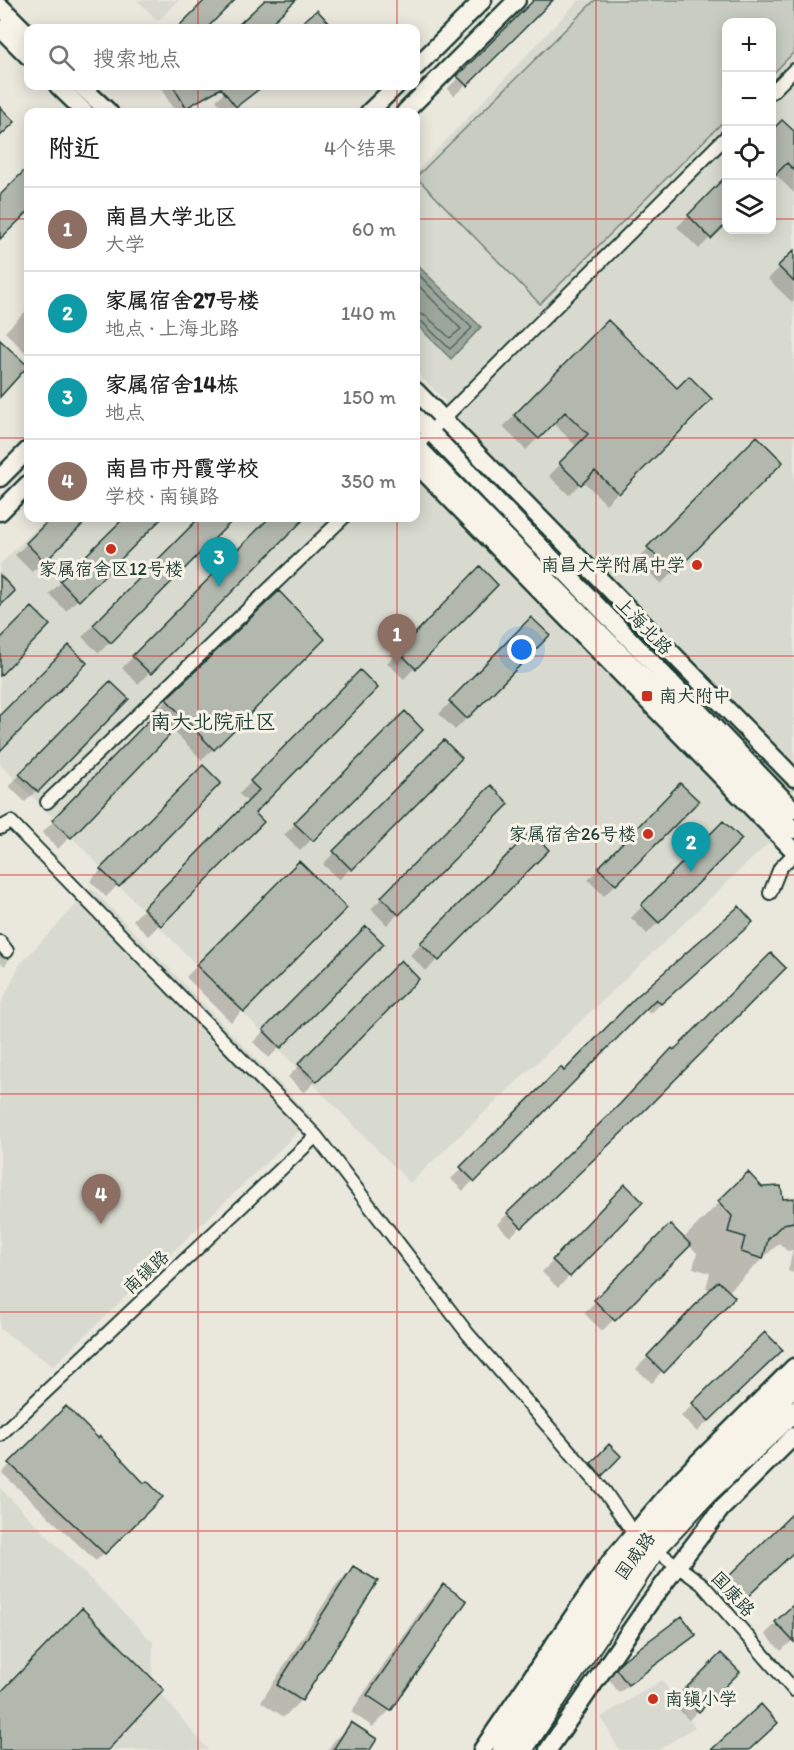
<!DOCTYPE html>
<html lang="zh">
<head>
<meta charset="utf-8">
<style>
	:root { --surface:#fff; --page:#f6f6f6; --text:#222; --muted:#767676; --line:#e0e0e0; --accent:#c8321e }
	body { margin:0; font-family:Itim,"LXGW WenKai TC",sans-serif; background:var(--page); color:var(--text) }
	.controls { position:absolute; right:18px; top:18px; display:grid; overflow:hidden; border-radius:12px; box-shadow:0 3px 15px #0003 }
	.controls button { width:54px; height:54px; display:grid; place-items:center; padding:0; border:0; border-bottom:2px solid var(--line); background:var(--surface); color:var(--text); font:30px sans-serif }
	.you { position:absolute; left:522px; top:650px; width:21px; height:21px; margin:-15px; border:4px solid #fff; border-radius:50%; background:#1a73e8; box-shadow:0 0 0 9px #1a73e833 }
	.badge { display:grid; place-items:center; width:39px; height:39px; border-radius:50%; background:var(--accent); color:#fff; font-size:20px; font-weight:700 }
	.pin { position:absolute; translate:-50% -50px; filter:drop-shadow(0 2px 3px #0008) }
	.pin::after { content:''; position:absolute; top:32px; width:21px; height:18px; background:inherit; clip-path:polygon(0 0,100% 0,50% 100%) }
	.list { margin:0; padding:0; list-style:none }
	h2 { display:flex; justify-content:space-between; align-items:center; height:78px; margin:0; padding:0 24px; font-size:26px }
	h2 small { font-size:20px; font-weight:400; color:var(--muted) }
	.list li { display:grid; grid-template-columns:39px 1fr auto; gap:18px; align-items:center; box-sizing:border-box; height:84px; padding:0 24px; border-top:2px solid var(--line) }
	.list b { display:block; font-size:22px; white-space:nowrap }
	.list p { margin:0; font-size:20px; white-space:nowrap; color:var(--muted) }
	.list em { font-size:20px; font-style:normal; color:var(--muted) }
	.icon { flex:none; width:33px; height:33px; fill:none; stroke:currentColor; stroke-width:2; stroke-linecap:round; stroke-linejoin:round }
	.map { position:relative; flex:none; width:794px; height:1750px; overflow:hidden }
	.search { position:absolute; background:var(--surface); box-shadow:0 3px 15px #0003; left:24px; top:24px; width:396px; height:66px; display:flex; align-items:center; gap:15px; box-sizing:border-box; padding:0 21px; border-radius:12px; color:var(--muted); font-size:22px }
	.panel { position:absolute; background:var(--surface); box-shadow:0 3px 15px #0003; left:24px; top:108px; width:396px; height:414px; border-radius:12px }
	.map>svg:first-child { display:block }
	.built { fill:#d9dacf; fill-rule:evenodd }
	.green { fill:#c8ccc1; stroke:#74847a; stroke-width:1.5 }
	.water { fill:#9ca69c; stroke:#6a7c72; stroke-width:1.5 }
	.shadow { fill:#0003 }
	.lines { fill:none; stroke-linecap:round; stroke-linejoin:round }
	.shore { stroke:#51675e; stroke-width:1.5 }
	.building { fill:#b2b8ae; stroke:#1f3d34; stroke-width:1.5 }
	.street-tunnel { stroke:#c1c6bb; stroke-width:12; stroke-dasharray:12 6; stroke-linecap:butt }
	.street-casing { stroke:#1f3d34; stroke-width:16 }
	.secondary-casing { stroke:#1f3d34; stroke-width:21 }
	.primary-casing { stroke:#1f3d34; stroke-width:24 }
	.street { stroke:#f7f3e8; stroke-width:12 }
	.secondary { stroke:#f7f3e8; stroke-width:16 }
	.primary { stroke:#f7f3e8; stroke-width:20 }
	.grid { fill:none; stroke:#d62828; stroke-width:1.5; stroke-opacity:0.55 }
	.poi-dot { fill:#c8321e; stroke:#f7f3e8; stroke-width:2 }
	.labels { text-anchor:middle; dominant-baseline:central; stroke-width:6; stroke-linejoin:round; paint-order:stroke }
	.poi-label { font-size:18px; fill:#1f3d34; stroke:#f7f3e8; text-anchor:end }
	.street-label { font-size:18px; fill:#1f3d34; stroke:#f7f3e8 }
	.quarter-label { font-size:21px; fill:#1f3d34; stroke:#f7f3e8 }
</style>
</head>
<body>
<div class="map">
<svg width="794" height="1750" viewBox="0 0 794 1750">
	<rect width="100%" height="100%" fill="#eae8dd"/>
	<filter id="ink" filterUnits="userSpaceOnUse"><feTurbulence type="fractalNoise" baseFrequency=".0167" numOctaves="2"/><feDisplacementMap in="SourceGraphic" scale="12" xChannelSelector="R" yChannelSelector="G"/><feConvolveMatrix kernelMatrix="1 2 1 2 8 2 1 2 1" color-interpolation-filters="sRGB"/></filter>
	<g filter="url(#ink)">
		<path class="built" d="M137 0H179L158 21Z
			M579 0H794V819L410 1183 0 764V564L47 518H416V432L445 401 416 372V172ZM726 22H772V230H726Z
			M92 888 313 1118 53 1366 0 1329V1006L20 964Z
			M0 1488 153 1642 152 1683 208 1750H0Z
			M662 1680 695 1727 659 1750H619L601 1717Z"/>
		<path class="green" d="M595 0H794V52L772 75V22H726V119L540 304 416 177Z"/>
		<path class="water" d="M416 264 481 327 451 359 416 324Z"/>
		<path class="shadow" d="M536 0H551L454 96 447 89Z
			M166 86H206L211 93 182 112H175L162 90Z
			M232 86H262L226 112 216 100Z
			M794 133V193L775 174Z
			M28 169V210L0 237V197Z
			M726 178V222L699 249 677 227Z
			M794 253V300L792 302 768 279Z
			M28 309V355L5 332Z
			M608 322 676 390 710 399 606 504 583 481 569 495 549 476 577 447 553 423 526 450 503 427Z
			M757 438 781 462 661 584 637 560Z
			M53 518H87L32 572 15 555Z
			M126 518H160L66 611 49 594Z
			M201 518H223L228 523 99 653 82 637Z
			M271 518H303L138 684 122 668Z
			M480 569 496 585 404 679 387 663Z
			M279 593 323 639 202 760 155 712Z
			M531 619 548 635 455 730 439 714Z
			M360 672 252 813 262 822 148 936 133 920 249 803 239 794Z
			M110 683 127 699 25 802 9 786Z
			M405 714 421 730 300 851 284 835Z
			M151 721 167 736 58 849 42 833Z
			M444 742 460 758 339 880 323 864Z
			M203 767 219 783 106 897 90 881Z
			M680 785 697 801 604 896 588 880Z
			M491 788 507 804 387 925 371 909Z
			M723 823 740 839 647 934 631 918Z
			M531 834 547 850 426 971 410 955Z
			M299 863 345 908 231 1022 186 977Z
			M366 928 382 944 269 1058 253 1042Z
			M740 933 650 1014 644 1008 463 1191 451 1179 561 1069 564 1073 636 999Z
			M401 962 417 979 304 1093 288 1077Z
			M784 968 510 1237 497 1224 674 1052Z
			M748 1174 761 1188 781 1200H794V1273L788 1271 793 1250 787 1251 779 1243 728 1292 652 1383 636 1369 711 1290 706 1288 710 1273 693 1268 697 1253 689 1245 602 1331 584 1313 670 1226 683 1239Z
			M625 1187 641 1202 558 1288 542 1272Z
			M765 1334 781 1350 697 1432 681 1416Z
			M66 1408 144 1485 161 1497 96 1561 2 1473Z
			M609 1446 619 1456 596 1480 586 1469Z
			M794 1514V1550L728 1614 710 1596Z
			M353 1568 301 1700 284 1717 261 1702 336 1585Z
			M443 1586 465 1601 390 1710 373 1727 351 1712 426 1603Z
			M794 1606V1639L781 1651 765 1634Z
			M694 1634 619 1693 609 1679 624 1661Z
			M721 1656 737 1672 689 1720 673 1704Z
			M351 1724 369 1750H328L334 1741Z"/>
		<g class="lines">
			<path class="shore" d="M416 272 472 328 450 349 422 322 416 321
				M416 283 461 329 450 338 426 316 416 313"/>
		</g>
		<path class="building" d="M205 0H235L207 28H177Z
			M265 0H296L266 28H235Z
			M534 0H553L467 86 457 76Z
			M317 10 334 28H296Z
			M173 86H263L236 107 221 88 186 108Z
			M0 107 15 122 0 136Z
			M782 120 794 131V170L787 163 771 179V131Z
			M28 167V212L0 239V195Z
			M726 176V224L711 239 688 215Z
			M794 250V282L778 266Z
			M608 320 677 388 689 376 712 399 619 494 595 471 581 485 559 463 588 434 565 412 539 439 514 415Z
			M0 340 28 366 0 397Z
			M757 436 783 462 674 573 647 547Z
			M51 518H89L45 562 26 543Z
			M124 518H162L79 601 60 581Z
			M199 518H225L230 523 111 643 93 625Z
			M269 518H305L151 674 132 656Z
			M480 566 498 585 416 669 398 651Z
			M0 575 15 591 0 606Z
			M279 591 325 639 214 750 166 699Z
			M32 607 50 625 0 676V639Z
			M531 617 550 635 467 719 449 701Z
			M69 645 87 663 0 751V715Z
			M360 670 378 688 255 813 264 822 161 926 143 908 259 790 250 781Z
			M110 681 129 699 38 792 19 774Z
			M405 711 423 730 313 841 294 823Z
			M151 718 169 736 71 838 52 820Z
			M444 740 462 758 352 870 333 851Z
			M203 765 221 783 119 887 100 869Z
			M680 783 699 801 616 885 598 868Z
			M491 785 509 804 399 915 381 897Z
			M723 821 742 839 659 923 641 905Z
			M531 831 549 850 439 961 420 943Z
			M299 861 347 908 244 1012 196 965Z
			M739 906 753 922 661 1004 656 999 475 1182 460 1167 561 1067 564 1071 635 998Z
			M366 926 384 944 281 1048 263 1030Z
			M771 953 786 968 636 1119 522 1228 507 1213 620 1104 672 1048 674 1050Z
			M401 960 419 979 317 1082 298 1064Z
			M748 1172 762 1187 781 1186 783 1199 794 1198V1222L783 1224 768 1239 763 1259 741 1252 745 1237 728 1232 732 1216 718 1201Z
			M625 1184 643 1202 570 1277 552 1260Z
			M670 1224 691 1245 615 1321 594 1300Z
			M718 1281 735 1297 664 1373 647 1356Z
			M765 1332 783 1350 709 1421 692 1403Z
			M66 1406 98 1438 100 1436 144 1483 147 1481 163 1497 105 1554 9 1463Z
			M609 1444 621 1456 602 1476 591 1463Z
			M794 1512V1552L740 1604 721 1584Z
			M353 1566 378 1581 302 1701 277 1685Z
			M443 1584 467 1601 391 1711 367 1695Z
			M794 1604V1642L775 1622Z
			M82 1608 164 1690 108 1750H0V1693Z
			M682 1616 696 1635 628 1685 616 1669 623 1660Z
			M721 1653 740 1672 699 1712 680 1694Z
			M761 1704 778 1723 749 1750H711Z
			M351 1722 377 1739 370 1750H333Z"/>
		<g class="lines">
			<path class="street-tunnel" d="M0 963 7 951"/>
			<defs>
				<path id="street" d="M772 92 794 70
					M416 446 726 137
					M47 802 343 518
					M0 828 11 822 316 1136 468 1334 605 1492 634 1534 702 1584 794 1690
					M770 893 780 868 794 854
					M0 942 7 951
					M0 1435 316 1136"/>
				<path id="secondary" d="M0 6 28 34
					M0 28 28 56
					M416 67 483 0
					M58 86 85 112
					M81 86 109 112
					M369 112 396 86
					M405 112 517 0
					M416 391 794 778
					M416 417 794 810
					M416 445 794 830
					M416 464 794 851
					M0 478 28 450
					M0 512 28 484
					M482 1750 610 1562 680 1480 794 1367
					M548 1750 650 1602 721 1509 794 1436"/>
				<path id="primary" d="M503 1750 643 1541 690 1486 794 1385
					M522 1750 655 1549 706 1494 794 1411"/>
			</defs>
			<use href="#street" class="street-casing"/>
			<use href="#secondary" class="secondary-casing"/>
			<use href="#primary" class="primary-casing"/>
			<use href="#street" class="street"/>
			<use href="#secondary" class="secondary"/>
			<use href="#primary" class="primary"/>
		</g>
	</g>
	<path class="grid" d="M198 0V28M397 0V28M596 0V1750M198 86V112M397 86V112M0 219H28M416 219H726M772 219H794M0 438H28M416 438H794M198 518V1750M397 518V1750M0 656H794M0 875H794M0 1094H794M0 1312H794M0 1531H794"/>
	<g class="poi-dot">
		<circle cx="111" cy="549" r="6"/>
		<circle cx="697" cy="565" r="6"/>
		<rect x="641" y="690" width="12" height="12" rx="3"/>
		<circle cx="648" cy="834" r="6"/>
		<circle cx="653" cy="1699" r="6"/>
	</g>
	<g class="labels">
		<g class="poi-label">
			<text x="685" y="565">南昌大学附属中学</text>
			<text x="111" y="569" text-anchor="middle">家属宿舍区12号楼</text>
			<text x="659" y="696" text-anchor="start">南大附中</text>
			<text x="636" y="834">家属宿舍26号楼</text>
			<text x="665" y="1699" text-anchor="start">南镇小学</text>
		</g>
		<g class="street-label">
			<text transform="translate(644 626) rotate(46)">上海北路</text>
			<text transform="translate(146 1272) rotate(-43)">南镇路</text>
			<text transform="translate(635 1556) rotate(-54)">国威路</text>
			<text transform="translate(733 1594) rotate(47)">国康路</text>
		</g>
		<g class="quarter-label">
			<text x="213" y="721">南大北院社区</text>
		</g>
	</g>
</svg>
<div class="controls">
<button>+</button>
<button>−</button>
<button><svg class="icon" aria-label="locate" viewBox="0 0 24 24"><circle cx="12" cy="12" r="6"/><path d="M12 2v4M12 18v4M2 12h4M18 12h4"/></svg></button>
<button><svg class="icon" aria-label="layers" viewBox="0 0 24 24"><path d="M12 4l9 5-9 5-9-5zM3 14l9 5 9-5"/></svg></button>
</div>
<div class="you"></div>
<div class="pin badge" style="left:397px;top:664px;background:#8d6e63">1</div>
<div class="pin badge" style="left:691px;top:872px;background:#0f9aa8">2</div>
<div class="pin badge" style="left:219px;top:587px;background:#0f9aa8">3</div>
<div class="pin badge" style="left:101px;top:1224px;background:#8d6e63">4</div>
<div class="search"><svg class="icon" aria-label="search" viewBox="0 0 24 24"><circle cx="10" cy="10" r="6"/><path d="M15 15l6 6"/></svg>搜索地点</div>
<section class="panel">
<h2>附近<small>4个结果</small></h2>
<ul class="list">
<li><span class="badge" style="background:#8d6e63">1</span><div><b>南昌大学北区</b><p>大学</p></div><em>60 m</em></li>
<li><span class="badge" style="background:#0f9aa8">2</span><div><b>家属宿舍27号楼</b><p>地点 · 上海北路</p></div><em>140 m</em></li>
<li><span class="badge" style="background:#0f9aa8">3</span><div><b>家属宿舍14栋</b><p>地点</p></div><em>150 m</em></li>
<li><span class="badge" style="background:#8d6e63">4</span><div><b>南昌市丹霞学校</b><p>学校 · 南镇路</p></div><em>350 m</em></li>
</ul>
</section>
</div>
</body>
</html>
